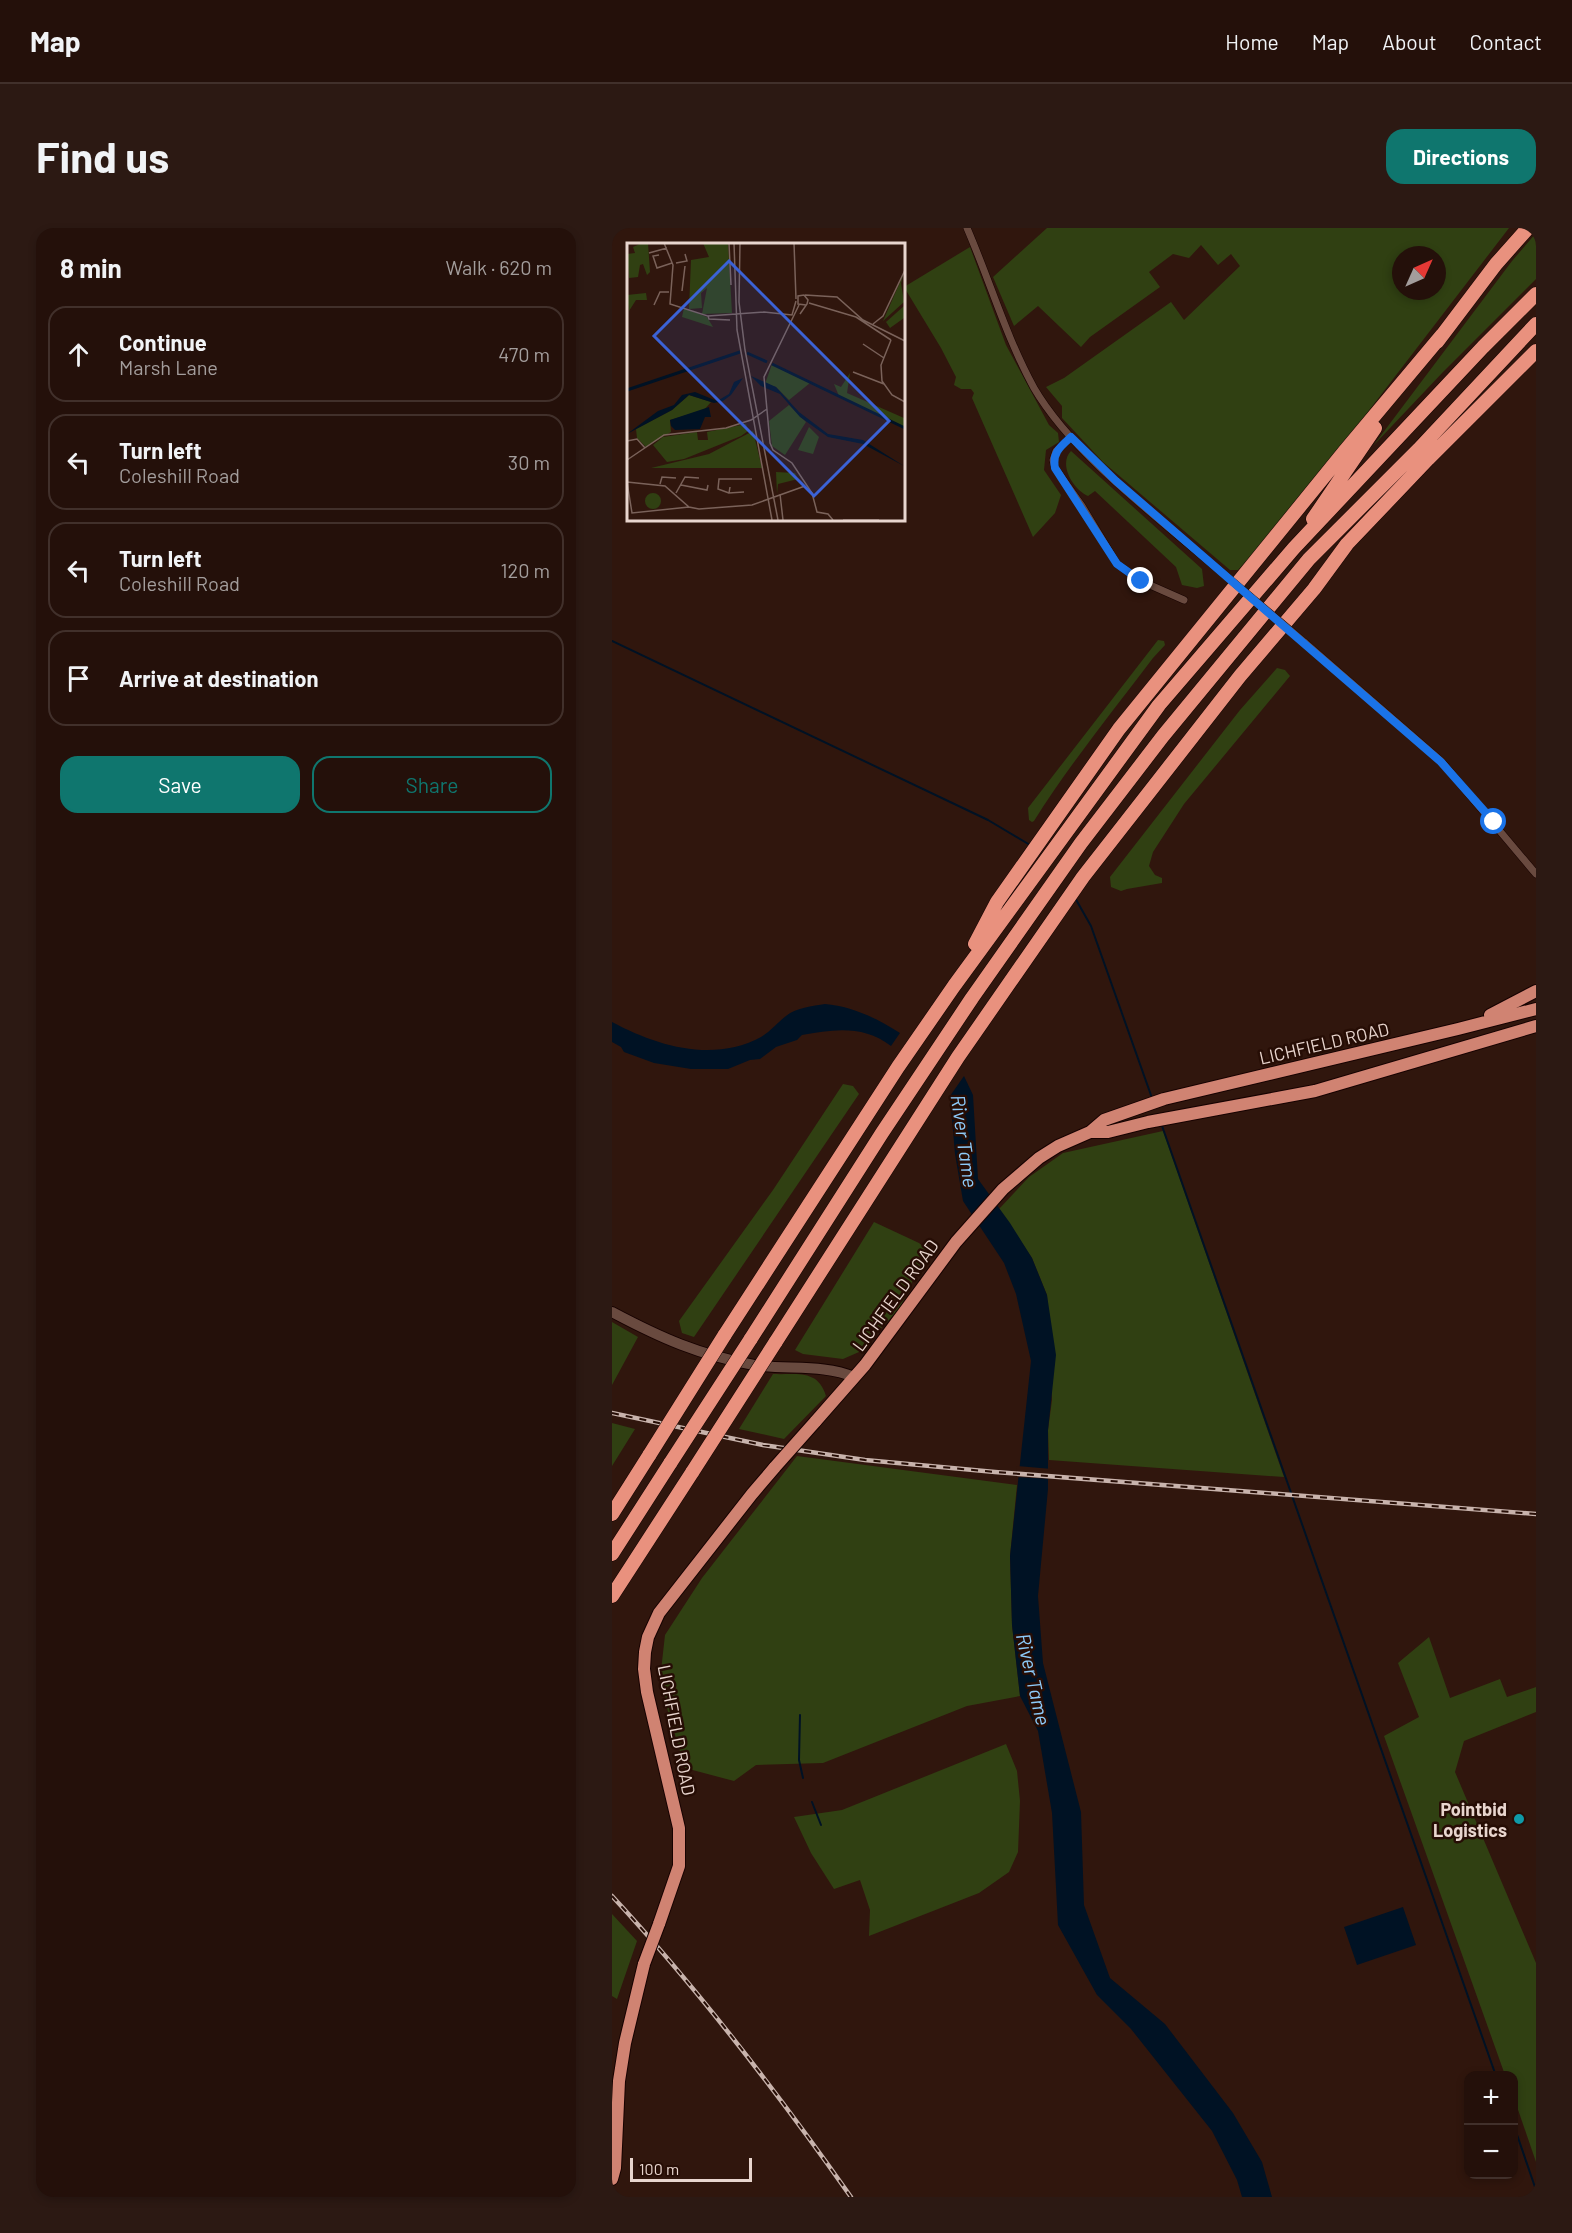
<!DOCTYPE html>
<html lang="en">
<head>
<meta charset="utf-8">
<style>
	:root { --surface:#24100a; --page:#2c1913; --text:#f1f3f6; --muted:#a39d9c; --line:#41302b; --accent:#0f766e }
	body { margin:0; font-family:Barlow,sans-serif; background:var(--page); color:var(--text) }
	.controls { position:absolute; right:18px; bottom:18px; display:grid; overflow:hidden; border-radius:12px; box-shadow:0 3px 9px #0003 }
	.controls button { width:54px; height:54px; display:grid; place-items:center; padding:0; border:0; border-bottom:2px solid var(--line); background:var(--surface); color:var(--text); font:30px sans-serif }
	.compass { position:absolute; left:780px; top:18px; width:54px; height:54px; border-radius:50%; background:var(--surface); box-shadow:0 3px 9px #0003; rotate:45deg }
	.scale { position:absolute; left:18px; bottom:15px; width:122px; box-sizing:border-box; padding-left:6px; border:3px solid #e8d5ce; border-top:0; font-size:16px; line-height:21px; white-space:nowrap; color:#e8d5ce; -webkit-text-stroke:4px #260d05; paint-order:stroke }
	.stop { position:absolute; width:18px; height:18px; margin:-14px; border:4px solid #1a73e8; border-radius:50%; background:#fff }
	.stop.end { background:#1a73e8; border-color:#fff; box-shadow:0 2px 6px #0008 }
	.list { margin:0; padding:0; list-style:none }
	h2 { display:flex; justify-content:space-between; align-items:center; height:78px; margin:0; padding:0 24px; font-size:26px }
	h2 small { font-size:20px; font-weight:400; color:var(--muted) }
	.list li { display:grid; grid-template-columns:39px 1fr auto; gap:18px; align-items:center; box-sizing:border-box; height:96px; margin:0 12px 12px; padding:0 12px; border:2px solid var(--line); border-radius:18px }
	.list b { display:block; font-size:22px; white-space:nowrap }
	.list p { margin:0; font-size:20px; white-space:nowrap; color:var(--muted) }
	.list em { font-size:20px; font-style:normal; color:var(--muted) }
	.actions { display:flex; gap:12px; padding:18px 24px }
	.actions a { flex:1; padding:14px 0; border:2px solid var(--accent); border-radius:18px; text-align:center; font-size:21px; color:var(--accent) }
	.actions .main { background:var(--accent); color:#fff }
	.icon { flex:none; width:33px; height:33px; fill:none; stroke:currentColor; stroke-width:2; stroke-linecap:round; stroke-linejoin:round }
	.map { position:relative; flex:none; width:924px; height:1969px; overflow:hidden; border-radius:18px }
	header { display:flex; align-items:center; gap:36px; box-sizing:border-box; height:84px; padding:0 30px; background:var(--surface); border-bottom:2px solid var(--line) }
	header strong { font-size:28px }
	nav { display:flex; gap:33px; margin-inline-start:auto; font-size:21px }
	.intro { display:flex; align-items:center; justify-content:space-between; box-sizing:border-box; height:144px; padding:0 36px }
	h1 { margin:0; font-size:42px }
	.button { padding:15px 27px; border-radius:18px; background:var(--accent); color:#fff; font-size:21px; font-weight:700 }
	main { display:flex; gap:36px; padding:0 36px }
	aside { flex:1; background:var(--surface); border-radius:18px; box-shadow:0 3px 9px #0003 }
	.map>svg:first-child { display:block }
	.green { fill:#304012; fill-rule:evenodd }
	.water { fill:#001224 }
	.pier { fill:#30160d }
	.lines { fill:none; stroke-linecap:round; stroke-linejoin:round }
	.stream { stroke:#001224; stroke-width:2 }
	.minor-casing { stroke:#170200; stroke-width:8 }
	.secondary-casing { stroke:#170200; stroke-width:12 }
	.trunk-casing { stroke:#170200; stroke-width:14 }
	.motorway-casing { stroke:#170200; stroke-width:15 }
	.minor { stroke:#694a3f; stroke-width:7 }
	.secondary { stroke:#694a3f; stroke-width:10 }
	.trunk { stroke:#d08372; stroke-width:12 }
	.motorway { stroke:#e9917e; stroke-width:14 }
	.rail-casing { stroke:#c8b3ac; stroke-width:4.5 }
	.rail { stroke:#260d05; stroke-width:2; stroke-dasharray:7; stroke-linecap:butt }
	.minor-bridge-casing { stroke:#170200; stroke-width:8; stroke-linecap:butt }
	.trunk-bridge-casing { stroke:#170200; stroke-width:14; stroke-linecap:butt }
	.motorway-bridge-casing { stroke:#170200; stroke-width:15; stroke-linecap:butt }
	.minor-bridge { stroke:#694a3f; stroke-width:7 }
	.trunk-bridge { stroke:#d08372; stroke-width:12 }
	.motorway-bridge { stroke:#e9917e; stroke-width:14 }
	.route { stroke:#1a73e8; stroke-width:8 }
	.culture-dot { fill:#0f9aa8; stroke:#260d05; stroke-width:2 }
	.labels { text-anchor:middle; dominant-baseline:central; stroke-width:5; stroke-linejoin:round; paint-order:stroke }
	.street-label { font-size:18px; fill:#e8d5ce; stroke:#260d05 }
	.poi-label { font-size:18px; font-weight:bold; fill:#e8d5ce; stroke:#260d05; text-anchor:end }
	.water-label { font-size:20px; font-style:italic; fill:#8dcbfa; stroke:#260d05 }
	.inset-river { fill:none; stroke:#001224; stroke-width:3 }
	.inset-road { fill:none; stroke:#7a625a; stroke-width:1.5 }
	.view { fill:#3b62d6; fill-opacity:0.15; stroke:#3b62d6; stroke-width:3 }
	.inset-edge { fill:none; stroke:#e8d5ce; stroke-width:3 }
</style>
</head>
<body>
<header>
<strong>Map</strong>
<nav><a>Home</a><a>Map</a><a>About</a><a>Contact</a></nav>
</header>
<div class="intro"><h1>Find us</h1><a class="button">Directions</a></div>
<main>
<aside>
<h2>8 min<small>Walk · 620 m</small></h2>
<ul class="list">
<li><svg class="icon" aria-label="ahead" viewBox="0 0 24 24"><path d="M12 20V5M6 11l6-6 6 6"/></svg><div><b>Continue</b><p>Marsh Lane</p></div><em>470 m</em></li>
<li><svg class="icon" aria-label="left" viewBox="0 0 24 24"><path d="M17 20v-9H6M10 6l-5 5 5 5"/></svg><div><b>Turn left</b><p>Coleshill Road</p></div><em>30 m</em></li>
<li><svg class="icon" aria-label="left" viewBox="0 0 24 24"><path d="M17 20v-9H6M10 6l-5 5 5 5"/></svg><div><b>Turn left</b><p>Coleshill Road</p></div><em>120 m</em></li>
<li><svg class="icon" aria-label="arrive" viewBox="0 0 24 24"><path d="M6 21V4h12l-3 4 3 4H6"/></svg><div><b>Arrive at destination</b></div></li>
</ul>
<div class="actions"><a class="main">Save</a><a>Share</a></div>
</aside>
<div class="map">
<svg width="924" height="1969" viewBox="0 0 924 1969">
	<rect width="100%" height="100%" fill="#30160d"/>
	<path class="green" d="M435 0H897L745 198 647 320 626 342H618L491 234 450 190V178L434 159 452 150 559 74 572 92 628 38 619 26 606 37 589 17 577 30 561 26 537 44 548 59 478 109 469 119 426 78 402 98 381 49ZM789 27H825V63H789Z
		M924 5V51L831 144 761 218 900 33Z
		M358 19 394 117 437 197 446 205 447 214 434 222 432 242 449 267 443 285 421 309 360 170 362 165 359 161H349L342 157 344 149 329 120 292 59Z
		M459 223 590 341 592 358 585 360 570 357 564 339 483 263 476 268C461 262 446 236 459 223Z
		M546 412 552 413 553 417 541 430C501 483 457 537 422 593L420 594 417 592 416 580Z
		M665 440 673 442 678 448 572 576 541 624 537 638 543 647 550 650V655L515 661 509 663 499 659 498 649 628 482Z
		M231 856 241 858 247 866 82 1109 70 1105 67 1093 161 962Z
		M551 903 672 1249 437 1232 436 1202 440 1172 435 1067 420 1030 387 981 417 949 451 925Z
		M262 994 307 1015 315 1022 288 1080 247 1124 231 1131 191 1126 183 1122Z
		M0 1094 26 1109 0 1157Z
		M161 1146C185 1147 206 1141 214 1168L172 1211 127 1201Z
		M0 1195 23 1201 0 1238Z
		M185 1228 405 1257 398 1328 400 1397 408 1468 355 1478 211 1535 144 1537 122 1553 73 1540 55 1480 49 1443 53 1407 90 1350Z
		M817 1409 838 1470 888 1451 895 1469 924 1459V1484L852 1513 843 1544 924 1735V1934L902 1870V1848L893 1847 772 1508 807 1489 786 1435Z
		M394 1516 405 1543 408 1573 406 1624 397 1644 367 1665 257 1708 258 1682 248 1652 222 1661 199 1625 182 1589 230 1582Z
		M0 1686 25 1713 5 1771 0 1768Z"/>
	<path class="water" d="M213 776C240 778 266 791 288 805L279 818C252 797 222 801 190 807L185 812 164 819 148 831 138 832 116 841H79L42 835 12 824 9 819 0 814V794C45 818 101 835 149 809 159 803 165 795 174 788 183 780 201 778 213 776Z
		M352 848 361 867 366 951 398 995 420 1030 435 1067 444 1127 436 1202V1261L426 1368 431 1435 469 1584 472 1677 498 1750 553 1796 621 1885 650 1934 660 1969H630L625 1952 600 1903 519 1801 485 1767 446 1697 440 1585 426 1503 408 1468 400 1397 398 1328 419 1133 404 1066 392 1035 351 973 343 926 338 868Z
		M791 1679 804 1717 745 1737 732 1699Z"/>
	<path class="pier" d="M405 1238 440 1241V1251L404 1249Z"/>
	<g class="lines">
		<path class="stream" d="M0 413 376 592 418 617
			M462 668 479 698 540 870
			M549 895 884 1848
			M188 1487 187 1532 191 1550
			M200 1574 209 1597
			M902 1898 924 1962"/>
		<defs>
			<path id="minor" d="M355 0C378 53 394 109 422 160 461 227 548 291 607 342
				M459 209 444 223 441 232 443 240 470 278 505 336 529 353 572 372
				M692 414 829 533 924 646"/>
			<path id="secondary" d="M0 1084C49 1110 87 1127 142 1137 175 1142 212 1136 242 1149"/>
			<path id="trunk" d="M878 787 924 763
				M478 904H496L536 894 703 863 924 798
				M203 1194 253 1137 344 1014 391 961 427 930 446 918 478 904 492 892 552 871 846 801 924 781
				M47 1696 67 1638V1600L35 1464 32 1441 33 1424 36 1409 47 1385 140 1266 163 1239
				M0 1951 3 1940 7 1853 13 1815 32 1736"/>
			<path id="motorway" d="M825 114 884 36 916 0
				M701 291 763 200
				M363 716 385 674 507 501 732 224 830 107
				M112 1108 286 839 342 758 547 477 682 320 871 119 924 66
				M138 1112 270 905 360 770 469 615 551 508 697 331 807 221 924 96
				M163 1115 346 829 471 649 628 448 702 361 735 316 816 231 924 123
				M0 1286 38 1226
				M0 1326 59 1234
				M0 1368 81 1243"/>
		</defs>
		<use href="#minor" class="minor-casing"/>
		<use href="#secondary" class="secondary-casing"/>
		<use href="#trunk" class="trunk-casing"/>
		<use href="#motorway" class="motorway-casing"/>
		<use href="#minor" class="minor"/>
		<use href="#secondary" class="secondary"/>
		<use href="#trunk" class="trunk"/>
		<use href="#motorway" class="motorway"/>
		<defs>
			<path id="rail" d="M0 1185 151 1217 253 1232 383 1244 924 1286
				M0 1668C87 1762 165 1864 239 1969"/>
		</defs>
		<use href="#rail" class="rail-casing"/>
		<use href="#rail" class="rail"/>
		<defs>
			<path id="minor-bridge" d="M607 342 692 414"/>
			<path id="trunk-bridge" d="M163 1239 203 1194
				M32 1736 47 1696"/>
			<path id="motorway-bridge" d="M38 1226 112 1108
				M59 1234 138 1112
				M81 1243 163 1115"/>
		</defs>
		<use href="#minor-bridge" class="minor-bridge-casing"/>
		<use href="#trunk-bridge" class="trunk-bridge-casing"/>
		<use href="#motorway-bridge" class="motorway-bridge-casing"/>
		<use href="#minor-bridge" class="minor-bridge"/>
		<use href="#trunk-bridge" class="trunk-bridge"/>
		<use href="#motorway-bridge" class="motorway-bridge"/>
	</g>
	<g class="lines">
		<path class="route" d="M529 353 505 336 443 240C440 225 448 219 459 209L504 253 829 534 882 594"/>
	</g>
	<circle class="culture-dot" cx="907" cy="1591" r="6"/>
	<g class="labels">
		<g class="street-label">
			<text transform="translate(712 815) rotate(-13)">LICHFIELD ROAD</text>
			<text transform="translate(283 1067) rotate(-54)">LICHFIELD ROAD</text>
			<text transform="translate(65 1502) rotate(79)">LICHFIELD ROAD</text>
		</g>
		<g class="poi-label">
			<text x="895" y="1581">Pointbid<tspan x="895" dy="21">Logistics</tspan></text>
		</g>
		<g class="water-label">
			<text transform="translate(353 913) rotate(82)">River Tame</text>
			<text transform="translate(422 1451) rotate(77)">River Tame</text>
		</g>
	</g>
	<g transform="translate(15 15)">
		<rect width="278" height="278" fill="#30160d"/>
		<path d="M15 0H21L23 29 20 32 16 21 13 22 11 34 2 35 0 11 8 10 6 4ZM76 0H101L105 70 75 71 80 45 74 50 75 65 62 66 64 17 82 14ZM277 30 274 40 277 59 256 78ZM19 50 20 57H9L2 68 0 52ZM277 63V75L263 85 259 79ZM57 65 80 74 86 84 55 74ZM145 121 183 140 162 157 149 144 138 141ZM223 130 220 150 277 175V184L212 153 207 141 214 144ZM62 152 84 159 77 167 43 177 44 189 19 204 10 195 9 186 45 167ZM162 162 179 179 158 212 145 203 142 178ZM119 181 121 188 114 193 57 216 40 219 26 202 36 194 70 189 71 197H81L80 189ZM182 184 192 194 186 211 171 207ZM126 188 135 225H24L82 211ZM149 229 168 230 171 236 151 241 150 251ZM18 258a8 8 0 1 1 16 0a8 8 0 1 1-16 0Z" fill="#304012"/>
		<path d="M124 133 149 144 172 169 201 191 236 197 277 223 236 201 201 194 173 174 153 151 134 143ZM116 135 104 152 96 158 87 160 62 152 45 167 0 191 31 168 47 162 55 152 68 149 90 158 102 151 107 139ZM82 164 84 174H78L73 186 48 187 44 183 43 177Z" fill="#001224"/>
		<path class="inset-river" d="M120 110 140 119M145 121 278 185M0 147 113 109"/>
		<path class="inset-road" d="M37 0 46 22 43 61 81 73 82 76 103 77M102 0 104 42M107 0 110 87 145 277M113 0 112 59 118 107 151 277M167 0 169 56M22 10 40 5M32 12 26 13 30 25 45 20M49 20 60 18 58 11M55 48 58 23M178 52 210 54 236 77 278 98M182 60 229 74M27 62 33 49H42M172 62 137 134 143 200 146 207 165 220 185 250 190 269 201 271 206 277M173 71 180 61 181 57 177 52 171 53V61L179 62M81 73 137 69 165 72 169 58M229 74 264 97M246 81 256 73 278 27M264 97 254 122 255 138 265 152 278 159M236 101 257 115M226 129 257 141M0 198 10 196 18 205M0 217 37 192 99 185 124 177 140 166M0 239 5 270 62 264M0 239 38 243 62 264 72 266 125 262 178 243M33 241 35 234 49 235M54 242 80 247 81 242M103 244 102 250 117 249M49 250 58 234 72 235M102 250 91 246 92 236H125M153 251 156 277M216 277H252"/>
		<path class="view" d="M102 18 262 178 187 253 27 93Z"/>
		<rect width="278" height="278" class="inset-edge"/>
	</g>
</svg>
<div class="controls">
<button>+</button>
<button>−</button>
</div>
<svg class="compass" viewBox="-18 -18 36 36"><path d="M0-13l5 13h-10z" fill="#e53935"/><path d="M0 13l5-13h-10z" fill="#a39d9c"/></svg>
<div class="scale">100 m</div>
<div class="stop" style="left:882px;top:594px"></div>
<div class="stop end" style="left:529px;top:353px"></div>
</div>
</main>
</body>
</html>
